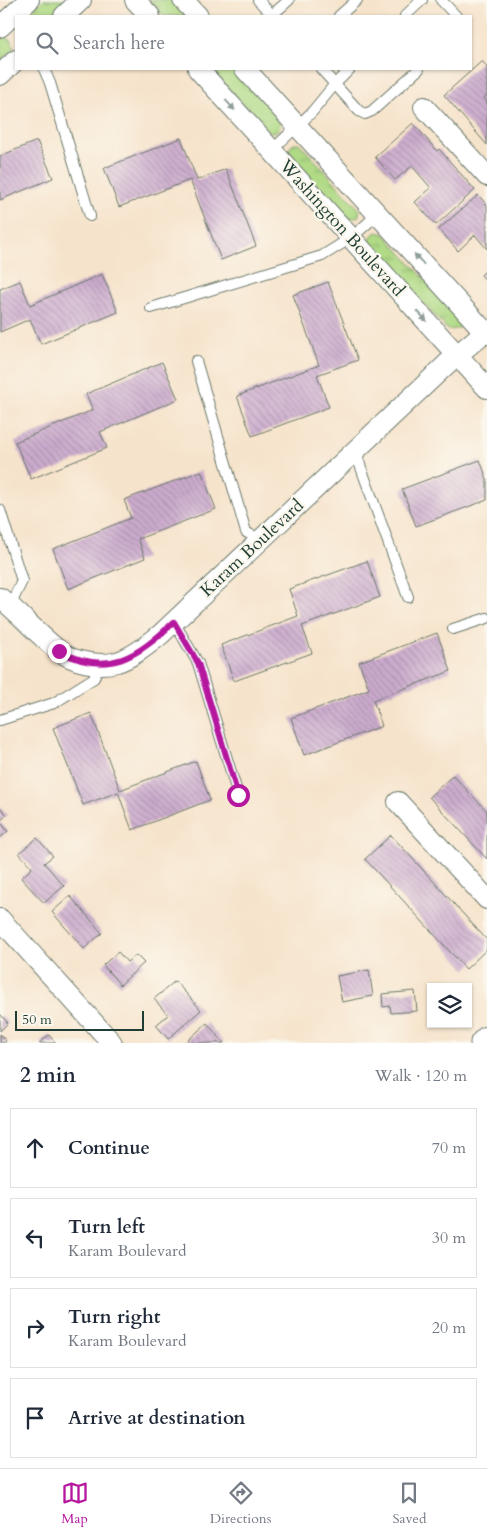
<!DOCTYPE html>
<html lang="en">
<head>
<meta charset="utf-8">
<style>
	:root { --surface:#fff; --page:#f2f2f3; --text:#1f2937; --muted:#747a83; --line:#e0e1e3; --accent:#b5179e }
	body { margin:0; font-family:Cardo,serif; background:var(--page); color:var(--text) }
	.controls { position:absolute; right:15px; bottom:15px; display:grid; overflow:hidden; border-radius:0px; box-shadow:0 1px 4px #0004 }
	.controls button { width:45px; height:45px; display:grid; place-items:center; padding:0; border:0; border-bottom:1px solid var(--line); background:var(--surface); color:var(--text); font:25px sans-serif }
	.scale { position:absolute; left:15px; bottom:12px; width:129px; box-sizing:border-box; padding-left:5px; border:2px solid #1f3d34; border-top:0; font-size:14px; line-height:18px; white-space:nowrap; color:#1f3d34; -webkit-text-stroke:4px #fbf7ec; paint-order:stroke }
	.stop { position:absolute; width:15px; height:15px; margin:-11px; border:4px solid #b5179e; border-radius:50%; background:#fff }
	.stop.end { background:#b5179e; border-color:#fff; box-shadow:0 1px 5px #0008 }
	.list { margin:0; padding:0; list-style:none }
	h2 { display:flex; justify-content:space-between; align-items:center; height:65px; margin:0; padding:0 20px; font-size:21px }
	h2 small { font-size:16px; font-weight:400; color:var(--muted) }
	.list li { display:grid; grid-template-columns:32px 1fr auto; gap:15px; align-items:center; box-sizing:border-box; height:80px; margin:0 10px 10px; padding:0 10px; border:1px solid var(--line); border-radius:0px }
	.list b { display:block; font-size:19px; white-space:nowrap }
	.list p { margin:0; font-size:16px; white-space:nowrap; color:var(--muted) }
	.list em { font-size:16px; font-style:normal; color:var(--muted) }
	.icon { flex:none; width:28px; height:28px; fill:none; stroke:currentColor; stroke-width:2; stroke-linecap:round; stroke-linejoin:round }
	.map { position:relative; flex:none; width:487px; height:1043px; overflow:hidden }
	.search { position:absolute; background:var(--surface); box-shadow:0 1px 4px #0004; left:15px; right:15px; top:15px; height:55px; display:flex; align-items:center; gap:12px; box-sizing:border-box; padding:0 18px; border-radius:0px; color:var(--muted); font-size:19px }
	.sheet { height:425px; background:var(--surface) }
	nav { display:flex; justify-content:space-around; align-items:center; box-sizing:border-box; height:70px; border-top:1px solid var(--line); background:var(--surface); font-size:14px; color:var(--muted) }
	nav a { display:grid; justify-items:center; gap:2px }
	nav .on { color:var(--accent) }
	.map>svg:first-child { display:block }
	.grass { fill:url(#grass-tufts); stroke:#688c5d }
	.building { fill:url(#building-back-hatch) }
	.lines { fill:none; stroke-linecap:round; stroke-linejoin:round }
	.service-casing { stroke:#6a7769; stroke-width:12 }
	.minor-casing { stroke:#6a7769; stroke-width:22 }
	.tertiary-casing { stroke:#6a7769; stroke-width:27 }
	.service { stroke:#fff; stroke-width:10 }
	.minor { stroke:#fff; stroke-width:20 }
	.tertiary { stroke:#fff; stroke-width:25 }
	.oneway { fill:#8f9e9a }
	.route { stroke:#b5179e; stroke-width:6 }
	.labels { text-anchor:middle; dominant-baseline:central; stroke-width:4.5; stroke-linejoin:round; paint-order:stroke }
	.street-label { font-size:18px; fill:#1f3d34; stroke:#fbf7ec }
</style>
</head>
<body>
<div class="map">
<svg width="487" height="1043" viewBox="0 0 487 1043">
	<defs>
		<pattern id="grass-tufts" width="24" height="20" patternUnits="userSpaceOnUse" patternTransform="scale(1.25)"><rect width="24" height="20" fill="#b0da86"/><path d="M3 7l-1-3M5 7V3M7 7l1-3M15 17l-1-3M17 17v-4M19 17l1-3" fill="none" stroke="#97bc74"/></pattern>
		<pattern id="building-back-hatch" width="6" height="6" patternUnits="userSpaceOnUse" patternTransform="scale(1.25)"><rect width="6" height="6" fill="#ccabce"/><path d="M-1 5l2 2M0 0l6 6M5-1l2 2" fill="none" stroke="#a58ca8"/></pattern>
	</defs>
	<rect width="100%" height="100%" fill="#fbf7ec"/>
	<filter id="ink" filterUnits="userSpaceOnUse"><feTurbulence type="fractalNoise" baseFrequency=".02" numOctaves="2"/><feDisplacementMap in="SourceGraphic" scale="10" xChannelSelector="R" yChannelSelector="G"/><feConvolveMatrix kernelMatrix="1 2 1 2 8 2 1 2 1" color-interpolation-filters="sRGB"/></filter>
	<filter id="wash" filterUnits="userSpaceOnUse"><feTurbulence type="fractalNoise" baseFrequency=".0096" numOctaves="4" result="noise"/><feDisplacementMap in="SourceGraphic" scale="20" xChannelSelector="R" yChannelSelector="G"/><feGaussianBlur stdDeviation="1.12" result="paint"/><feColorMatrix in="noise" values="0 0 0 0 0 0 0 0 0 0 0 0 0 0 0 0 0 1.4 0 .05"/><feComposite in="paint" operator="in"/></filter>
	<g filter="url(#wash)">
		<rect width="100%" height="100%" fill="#f6e3cb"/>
		<path class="grass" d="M43 0H67L50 16H31L32 10Z
			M149 0H171L186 16H163Z
			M5 37 11 40 14 47 12 51 0 62V39Z
			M211 69H233L279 119 280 127C277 131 275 133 269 132Z
			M295 143H299L360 210 358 217 350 219 346 217 291 156C288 150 289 146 295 143Z
			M376 232 384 234 459 317 461 321 459 328 451 330 447 329 371 246C369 240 370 236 376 232Z"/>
		<g id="blocks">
			<path class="building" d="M482 61 487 67V95L484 98 487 101V145L444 95Z
				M413 123 437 151 439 149 475 190 436 225 415 202 431 188 412 166 395 180 375 157Z
				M181 138 197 180 226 169 256 246 221 260 190 180 119 207 104 168Z
				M37 141 53 178 0 200V156Z
				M478 195 487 205V249L475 235 458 251 439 229Z
				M487 269V282L481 275Z
				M102 274 118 312 41 344 30 319 0 332V289L20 281 30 305Z
				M328 282 358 360 317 375 329 407 252 436 237 396 319 365 293 295Z
				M162 362 178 399 100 432 107 448 31 479 15 442 93 410 86 394Z
				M480 460 487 479V500L416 526 402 489Z
				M201 471 216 509 138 539 145 558 68 589 53 549 131 518 124 500Z
				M367 561 380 597 302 626 312 653 234 681 221 645 298 616 289 589Z
				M437 633 451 671 373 700 382 726 304 755 291 718 369 689 359 662Z
				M91 713 120 790 196 761 210 800 132 830 118 792 83 805 53 728Z
				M453 775 487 811V859L429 797Z
				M0 807 7 815 0 821Z
				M0 822 8 831 0 838Z
				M391 835 487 940V949L466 969 365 859Z
				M37 838 53 856 44 863 64 886 44 903 21 878 32 868 19 853Z
				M70 896 102 933 84 949 52 912Z
				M118 952 127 962 136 955 144 963 120 985 103 965Z
				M369 970 373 996 342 1002 337 976Z
				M175 981 201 1010 168 1039 156 1025 168 1015 154 999Z
				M415 991 417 1011 391 1013 390 1006 383 1007 382 994Z
				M0 1014 8 1023 0 1031Z
				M207 1023 224 1043H189L187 1041Z
				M0 1034 6 1041 4 1043H0Z
				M49 1035 56 1043H39Z"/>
		</g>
	</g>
	<g filter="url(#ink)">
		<use href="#blocks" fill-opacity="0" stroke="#6a7769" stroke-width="1"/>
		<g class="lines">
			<defs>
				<path id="service" d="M258 0 273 16
					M441 0 456 16
					M272 15 289 0
					M339 16 357 0
					M405 16 422 0
					M44 69 50 83 90 216
					M321 69 359 111 365 114 372 111 419 69
					M272 150 312 112 335 84 350 69
					M151 308 322 256 351 238 378 214
					M196 361 246 532 260 540
					M355 451 408 597
					M0 510 22 581 10 606
					M174 622 198 663 238 795
					M453 629 487 618
					M0 720 54 703 94 678 99 663"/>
				<path id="minor" d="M135 0 150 16
					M183 0 198 16
					M64 16 81 0
					M0 27 29 0
					M198 69 487 388
					M245 69 487 334
					M0 75 16 60
					M424 107 487 176
					M0 598C21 614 37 634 58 650 72 662 99 667 117 662 133 657 147 645 160 635L448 363 487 330
					M398 802 487 899
					M0 919 112 1043"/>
				<path id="tertiary" d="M483 1043 487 1039"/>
			</defs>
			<use href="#service" class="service-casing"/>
			<use href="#minor" class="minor-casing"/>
			<use href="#tertiary" class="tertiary-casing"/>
			<use href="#service" class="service"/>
			<use href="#minor" class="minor"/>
			<use href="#tertiary" class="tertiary"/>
		</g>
		<defs><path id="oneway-solid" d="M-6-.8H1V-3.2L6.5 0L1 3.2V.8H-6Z" transform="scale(1.25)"/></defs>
		<g class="oneway">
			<use href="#oneway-solid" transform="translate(230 105) rotate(48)"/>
			<use href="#oneway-solid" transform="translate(419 259) rotate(-132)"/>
			<use href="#oneway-solid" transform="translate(422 316) rotate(48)"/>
		</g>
	</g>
	<g class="lines" filter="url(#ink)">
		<path class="route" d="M59 651C109 677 137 657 174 622L198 663 238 795"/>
	</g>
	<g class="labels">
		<g class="street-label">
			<text transform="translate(342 228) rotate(48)">Washington Boulevard</text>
			<text transform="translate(252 548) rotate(-43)">Karam Boulevard</text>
		</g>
	</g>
</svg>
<div class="controls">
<button><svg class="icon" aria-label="layers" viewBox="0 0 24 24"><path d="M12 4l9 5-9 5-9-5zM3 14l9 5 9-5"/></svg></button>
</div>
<div class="scale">50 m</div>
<div class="stop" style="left:238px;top:795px"></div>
<div class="stop end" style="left:59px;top:651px"></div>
<div class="search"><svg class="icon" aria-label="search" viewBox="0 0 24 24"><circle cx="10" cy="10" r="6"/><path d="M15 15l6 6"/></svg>Search here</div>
</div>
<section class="sheet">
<h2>2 min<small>Walk · 120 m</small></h2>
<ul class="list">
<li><svg class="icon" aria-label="ahead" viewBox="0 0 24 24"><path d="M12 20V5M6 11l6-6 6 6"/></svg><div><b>Continue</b></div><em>70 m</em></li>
<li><svg class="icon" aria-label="left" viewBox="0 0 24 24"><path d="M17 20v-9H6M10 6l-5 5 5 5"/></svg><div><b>Turn left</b><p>Karam Boulevard</p></div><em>30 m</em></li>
<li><svg class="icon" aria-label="right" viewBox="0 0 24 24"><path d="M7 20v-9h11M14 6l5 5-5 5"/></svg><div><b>Turn right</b><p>Karam Boulevard</p></div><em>20 m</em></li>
<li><svg class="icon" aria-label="arrive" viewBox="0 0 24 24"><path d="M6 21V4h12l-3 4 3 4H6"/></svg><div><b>Arrive at destination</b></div></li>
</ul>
</section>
<nav>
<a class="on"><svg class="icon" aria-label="map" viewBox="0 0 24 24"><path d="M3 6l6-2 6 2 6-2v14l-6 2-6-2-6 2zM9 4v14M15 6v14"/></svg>Map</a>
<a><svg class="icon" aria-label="directions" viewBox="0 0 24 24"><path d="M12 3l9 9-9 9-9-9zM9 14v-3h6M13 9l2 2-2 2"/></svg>Directions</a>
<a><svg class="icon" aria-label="saved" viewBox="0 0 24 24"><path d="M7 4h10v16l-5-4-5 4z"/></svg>Saved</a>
</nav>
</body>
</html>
